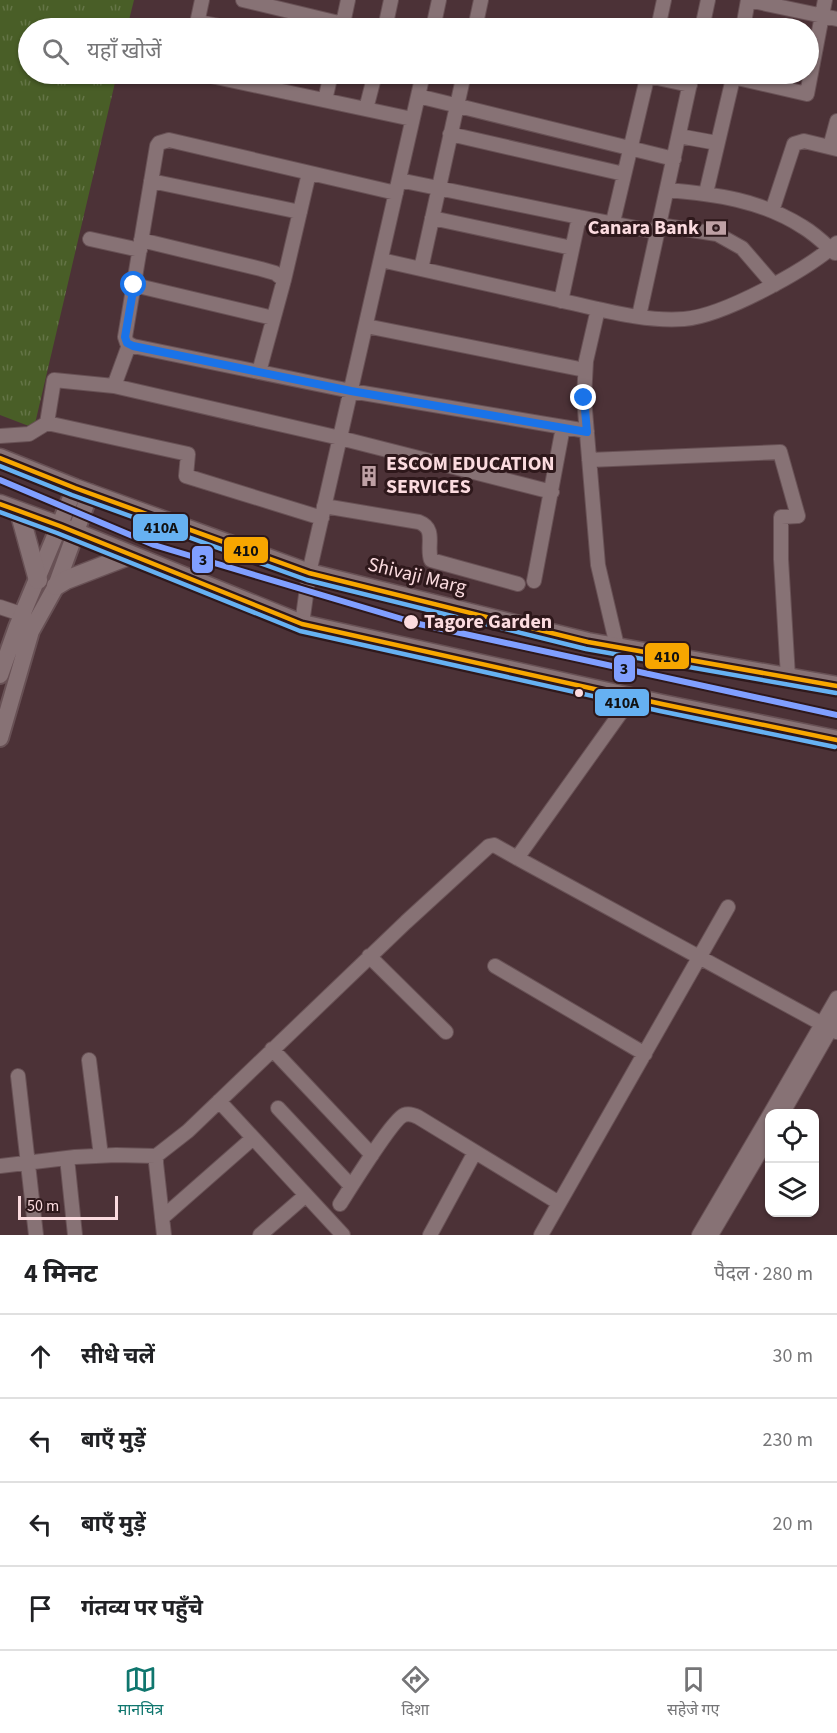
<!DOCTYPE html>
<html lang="hi">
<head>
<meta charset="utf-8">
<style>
	:root { --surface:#fff; --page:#f6f6f6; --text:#202124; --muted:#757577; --line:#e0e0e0; --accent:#0f766e }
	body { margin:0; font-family:"Source Sans 3","Noto Sans Devanagari",sans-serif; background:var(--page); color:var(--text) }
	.controls { position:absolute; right:18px; bottom:18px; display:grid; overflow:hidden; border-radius:12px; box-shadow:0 2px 4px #0004 }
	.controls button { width:54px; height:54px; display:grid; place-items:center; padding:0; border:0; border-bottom:2px solid var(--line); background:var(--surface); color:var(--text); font:30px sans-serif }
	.scale { position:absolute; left:18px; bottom:15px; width:100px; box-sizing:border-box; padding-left:6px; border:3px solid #fbdbdf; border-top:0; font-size:16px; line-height:21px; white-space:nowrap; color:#fbdbdf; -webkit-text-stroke:4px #2e181b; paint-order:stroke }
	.stop { position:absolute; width:18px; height:18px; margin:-14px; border:4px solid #1a73e8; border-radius:50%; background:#fff }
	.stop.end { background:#1a73e8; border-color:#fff; box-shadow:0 2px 6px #0008 }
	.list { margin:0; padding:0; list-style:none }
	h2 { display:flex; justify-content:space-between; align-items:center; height:78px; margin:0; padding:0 24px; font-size:26px }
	h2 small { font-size:20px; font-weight:400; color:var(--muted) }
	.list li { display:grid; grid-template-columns:39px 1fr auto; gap:18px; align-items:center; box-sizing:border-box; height:84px; padding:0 24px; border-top:2px solid var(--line) }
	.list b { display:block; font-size:22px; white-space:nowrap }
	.list em { font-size:20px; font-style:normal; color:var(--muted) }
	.icon { flex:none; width:33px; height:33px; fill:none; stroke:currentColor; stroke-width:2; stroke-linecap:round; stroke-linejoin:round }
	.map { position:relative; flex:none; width:837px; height:1235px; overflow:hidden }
	.search { position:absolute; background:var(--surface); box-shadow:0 2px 4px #0004; left:18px; right:18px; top:18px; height:66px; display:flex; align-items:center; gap:15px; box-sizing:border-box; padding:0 21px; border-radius:33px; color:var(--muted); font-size:22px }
	.sheet { height:414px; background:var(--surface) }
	nav { display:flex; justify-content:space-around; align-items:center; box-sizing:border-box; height:84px; border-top:2px solid var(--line); background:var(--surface); font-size:16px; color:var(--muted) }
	nav a { display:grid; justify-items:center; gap:3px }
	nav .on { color:var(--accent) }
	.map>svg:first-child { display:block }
	.grass { fill:url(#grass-tufts) }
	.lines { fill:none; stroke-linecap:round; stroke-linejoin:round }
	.minor-casing { stroke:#685155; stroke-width:16 }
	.tertiary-casing { stroke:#685155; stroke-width:20 }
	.secondary-casing { stroke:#685155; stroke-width:21 }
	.minor { stroke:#877275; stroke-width:14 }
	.tertiary { stroke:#877275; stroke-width:16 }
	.secondary { stroke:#877275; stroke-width:18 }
	.bus-1-casing { stroke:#2e181b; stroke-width:9 }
	.bus-2-casing { stroke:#2e181b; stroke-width:9 }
	.bus-1 { stroke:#f7a600; stroke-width:4.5 }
	.bus-2 { stroke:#66b1f2; stroke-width:4.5 }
	.metro-1-casing { stroke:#2e181b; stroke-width:10 }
	.metro-1 { stroke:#809fff; stroke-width:6 }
	.route { stroke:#1a73e8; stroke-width:8 }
	.stop-dot { fill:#fbdbdf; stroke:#2e181b; stroke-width:2 }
	.labels { text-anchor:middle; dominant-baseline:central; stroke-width:6; stroke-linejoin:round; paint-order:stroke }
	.poi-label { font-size:20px; font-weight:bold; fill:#fbdbdf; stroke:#2e181b; text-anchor:end }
	.street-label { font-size:20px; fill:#fbdbdf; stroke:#2e181b }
	.stop-label { font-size:20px; font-weight:bold; fill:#fbdbdf; stroke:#2e181b; text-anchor:start }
	.line-badge { stroke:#2e181b; stroke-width:2 }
	.pale-badge-label { font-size:16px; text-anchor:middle; font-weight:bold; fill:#111 }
</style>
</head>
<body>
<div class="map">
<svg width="837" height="1235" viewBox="0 0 837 1235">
	<defs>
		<pattern id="grass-tufts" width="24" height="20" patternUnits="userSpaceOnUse" patternTransform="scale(1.5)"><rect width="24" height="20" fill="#495e27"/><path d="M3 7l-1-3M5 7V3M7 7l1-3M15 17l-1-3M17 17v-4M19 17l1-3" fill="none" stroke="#647446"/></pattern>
	</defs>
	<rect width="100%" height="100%" fill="#4c3237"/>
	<path class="grass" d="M0 0H134L127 28H28V74H117L34 428 0 415Z"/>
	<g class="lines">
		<defs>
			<path id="minor" d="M243 0 343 24
				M748 0 837 19
				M198 22 230 28
				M196 28 202 0
				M342 28 348 0
				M385 28 391 0
				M433 28 439 0
				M475 28 481 0
				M658 28 664 0
				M702 28 708 0
				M743 28 748 0
				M202 74 412 119
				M639 74 690 85
				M733 77 807 94 825 0
				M418 96 674 159
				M325 100 331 74
				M366 109 375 74
				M450 134 624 174
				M679 136 717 143
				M830 147 837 121
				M399 180 579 217
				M151 181 300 212
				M667 190C715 194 761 200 803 227 815 234 825 244 835 253
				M396 193 169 140 159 143 157 146 125 337 127 343 133 346 351 391 587 431
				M706 193 734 74
				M772 211 794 144 804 141 837 149
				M432 218 572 248
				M613 222 648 74
				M659 225 717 234 742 248 774 285
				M90 239 140 250
				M141 240 261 269 275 273 284 280
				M381 260C443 274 505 288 567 302 604 310 645 322 684 319 723 316 807 270 837 243
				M421 269 464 74
				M134 285 273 318
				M561 301 579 217 657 232
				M598 309 586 361 584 398 598 565 617 646
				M639 316 692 74
				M366 326 585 370
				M129 345 114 386 54 380 47 423 188 454 186 476 322 518
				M259 372 284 280 309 173
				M114 386 340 438 552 492
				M0 436 29 434 47 423
				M589 460 780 452 798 516 781 517V559L788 677
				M324 506 419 522C437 529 426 546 431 560L518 584
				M534 581 563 427
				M0 607 24 615
				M302 624 309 573 423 74
				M517 858 632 697
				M369 956 446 1032
				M495 966 645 1054
				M272 1049 372 1155
				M89 1060 101 1156
				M18 1076 36 1235
				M219 1101 343 1235
				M278 1108 351 1186
				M770 1114 837 998
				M782 1114 837 1018
				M156 1156V1163L164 1235
				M67 1158 75 1235
				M0 1166 75 1157 116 1155 156 1156 188 1131 406 922 489 846 494 845 517 858 837 1032
				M340 1204C349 1190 393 1119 404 1115 409 1113 414 1115 418 1117L559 1203
				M162 1218 253 1138
				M260 1235 306 1195
				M430 1235 475 1152
				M541 1235 728 907
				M699 1235 770 1114
				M711 1235 770 1135"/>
			<path id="tertiary" d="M0 675 17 627 75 488
				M0 738 31 631 56 586 90 493"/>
			<path id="secondary" d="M0 458 75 488 309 573 588 642 837 686
				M0 504 60 526 302 624 662 704 837 740
				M19 511 38 580
				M56 586 66 580 131 555"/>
		</defs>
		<use href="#minor" class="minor-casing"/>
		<use href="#tertiary" class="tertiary-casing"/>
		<use href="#secondary" class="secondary-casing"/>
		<use href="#minor" class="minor"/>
		<use href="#tertiary" class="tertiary"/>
		<use href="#secondary" class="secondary"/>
		<defs>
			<path id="bus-1" d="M0 458 75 488 309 573 588 642 837 686
				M0 504 60 526 302 624 662 704 837 740"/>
			<path id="bus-2" d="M0 466 72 495 307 580 586 649 836 693
				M0 512 57 533 300 631 660 711 835 747"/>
		</defs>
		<use href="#bus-1" class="bus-1-casing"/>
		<use href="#bus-2" class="bus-2-casing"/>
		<use href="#bus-1" class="bus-1"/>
		<use href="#bus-2" class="bus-2"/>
		<defs>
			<path id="metro-1" d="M0 480 154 545 419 624 837 715"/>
		</defs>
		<use href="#metro-1" class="metro-1-casing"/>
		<use href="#metro-1" class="metro-1"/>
	</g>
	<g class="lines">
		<path class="route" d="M134 285 125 337 127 343 133 346 351 391 587 432 584 398"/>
	</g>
	<defs>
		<symbol id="bank-bare" viewBox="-9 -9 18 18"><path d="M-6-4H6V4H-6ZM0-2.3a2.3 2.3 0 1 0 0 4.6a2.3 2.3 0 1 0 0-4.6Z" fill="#bea0a4" stroke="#2e181b" stroke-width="2.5" paint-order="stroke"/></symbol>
		<symbol id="building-bare" viewBox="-9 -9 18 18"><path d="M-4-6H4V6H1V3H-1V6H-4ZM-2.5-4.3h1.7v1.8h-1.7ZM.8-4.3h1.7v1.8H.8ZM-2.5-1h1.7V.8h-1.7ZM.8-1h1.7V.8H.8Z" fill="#bea0a4" stroke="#2e181b" stroke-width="2.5" paint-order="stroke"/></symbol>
	</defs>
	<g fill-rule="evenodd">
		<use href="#bank-bare" x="701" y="213" width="30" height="30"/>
		<use href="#building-bare" x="354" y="461" width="30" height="30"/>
	</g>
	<g class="stop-dot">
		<circle cx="411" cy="622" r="8"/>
		<circle cx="579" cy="693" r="5"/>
	</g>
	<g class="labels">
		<g class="poi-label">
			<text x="699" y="228">Canara Bank</text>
			<text x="386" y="464" text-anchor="start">ESCOM EDUCATION<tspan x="386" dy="23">SERVICES</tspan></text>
		</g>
		<g class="street-label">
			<text transform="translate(417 576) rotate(14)">Shivaji Marg</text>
		</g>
		<g class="stop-label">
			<text x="424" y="622">Tagore Garden</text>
		</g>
	</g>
	<g class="line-badge">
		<rect x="132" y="513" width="57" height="29" rx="6" fill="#66b1f2"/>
		<rect x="223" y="536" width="46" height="28" rx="6" fill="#f7a600"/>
		<rect x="191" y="545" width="23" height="29" rx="6" fill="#809fff"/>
		<rect x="644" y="642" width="46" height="28" rx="6" fill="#f7a600"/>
		<rect x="613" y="654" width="23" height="29" rx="6" fill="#809fff"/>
		<rect x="594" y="688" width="56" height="29" rx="6" fill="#66b1f2"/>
	</g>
	<g class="pale-badge-label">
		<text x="161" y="533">410A</text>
		<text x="246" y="556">410</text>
		<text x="203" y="565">3</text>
		<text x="667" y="662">410</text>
		<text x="624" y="674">3</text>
		<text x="622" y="708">410A</text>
	</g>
</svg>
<div class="controls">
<button><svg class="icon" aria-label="locate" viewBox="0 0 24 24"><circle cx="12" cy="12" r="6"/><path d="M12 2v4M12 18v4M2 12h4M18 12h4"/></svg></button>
<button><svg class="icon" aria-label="layers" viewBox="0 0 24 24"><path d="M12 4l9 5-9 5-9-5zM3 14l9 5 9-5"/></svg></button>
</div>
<div class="scale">50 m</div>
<div class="stop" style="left:134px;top:285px"></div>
<div class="stop end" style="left:584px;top:398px"></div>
<div class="search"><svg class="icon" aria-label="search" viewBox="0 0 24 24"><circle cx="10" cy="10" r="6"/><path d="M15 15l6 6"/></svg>यहाँ खोजें</div>
</div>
<section class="sheet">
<h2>4 मिनट<small>पैदल · 280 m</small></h2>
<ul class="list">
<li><svg class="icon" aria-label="ahead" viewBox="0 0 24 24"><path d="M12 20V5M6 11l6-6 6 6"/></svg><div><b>सीधे चलें</b></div><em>30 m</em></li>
<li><svg class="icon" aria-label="left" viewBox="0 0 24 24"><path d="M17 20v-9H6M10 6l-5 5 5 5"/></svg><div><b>बाएँ मुड़ें</b></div><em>230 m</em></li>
<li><svg class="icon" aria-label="left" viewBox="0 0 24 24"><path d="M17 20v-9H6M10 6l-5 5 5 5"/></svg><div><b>बाएँ मुड़ें</b></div><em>20 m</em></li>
<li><svg class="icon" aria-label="arrive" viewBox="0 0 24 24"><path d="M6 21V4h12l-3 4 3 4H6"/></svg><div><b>गंतव्य पर पहुँचे</b></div></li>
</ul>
</section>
<nav>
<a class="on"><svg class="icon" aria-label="map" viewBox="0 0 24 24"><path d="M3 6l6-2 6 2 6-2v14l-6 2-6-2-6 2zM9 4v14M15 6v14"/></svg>मानचित्र</a>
<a><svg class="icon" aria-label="directions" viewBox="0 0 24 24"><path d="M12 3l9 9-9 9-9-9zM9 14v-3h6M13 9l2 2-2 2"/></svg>दिशा</a>
<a><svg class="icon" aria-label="saved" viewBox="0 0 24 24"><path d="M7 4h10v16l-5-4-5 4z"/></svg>सहेजे गए</a>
</nav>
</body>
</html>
